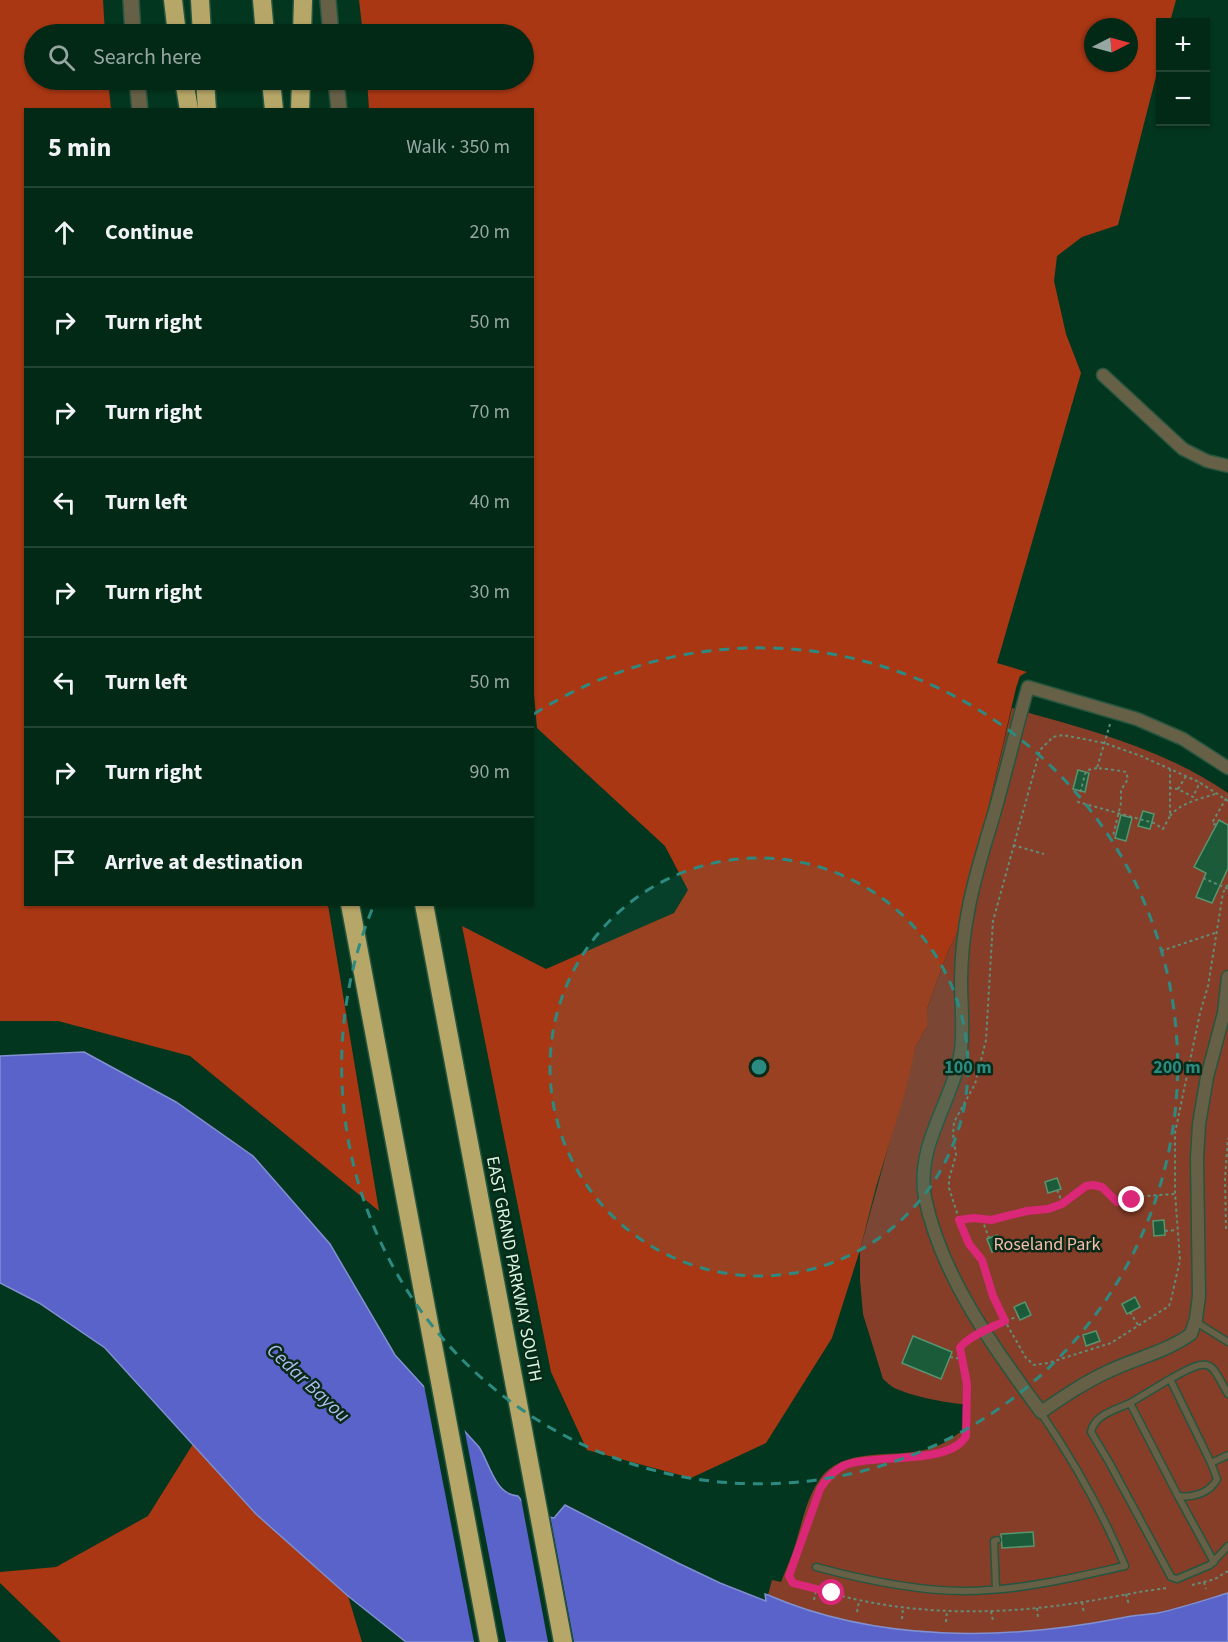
<!DOCTYPE html>
<html lang="en">
<head>
<meta charset="utf-8">
<style>
	:root { --surface:#022816; --page:#0c301f; --text:#f1f3f6; --muted:#96a6a1; --line:#234435 }
	body { margin:0; font-family:"Source Sans 3",sans-serif; background:var(--page); color:var(--text) }
	.controls { position:absolute; right:18px; top:18px; display:grid; overflow:hidden; border-radius:0px; box-shadow:0 2px 4px #0004 }
	.controls button { width:54px; height:54px; display:grid; place-items:center; padding:0; border:0; border-bottom:2px solid var(--line); background:var(--surface); color:var(--text); font:30px sans-serif }
	.compass { position:absolute; left:1084px; top:18px; width:54px; height:54px; border-radius:50%; background:var(--surface); box-shadow:0 2px 4px #0004; rotate:84deg }
	.stop { position:absolute; width:18px; height:18px; margin:-14px; border:4px solid #db2777; border-radius:50%; background:#fff }
	.stop.end { background:#db2777; border-color:#fff; box-shadow:0 2px 6px #0008 }
	.list { margin:0; padding:0; list-style:none }
	h2 { display:flex; justify-content:space-between; align-items:center; height:78px; margin:0; padding:0 24px; font-size:26px }
	h2 small { font-size:20px; font-weight:400; color:var(--muted) }
	.list li { display:grid; grid-template-columns:39px 1fr auto; gap:18px; align-items:center; box-sizing:border-box; height:90px; padding:0 24px; border-top:2px solid var(--line) }
	.list b { display:block; font-size:22px; white-space:nowrap }
	.list em { font-size:20px; font-style:normal; color:var(--muted) }
	.icon { flex:none; width:33px; height:33px; fill:none; stroke:currentColor; stroke-width:2; stroke-linecap:round; stroke-linejoin:round }
	.map { position:relative; flex:none; width:1228px; height:1642px; overflow:hidden }
	.search { position:absolute; background:var(--surface); box-shadow:0 2px 4px #0004; left:24px; top:24px; width:510px; height:66px; display:flex; align-items:center; gap:15px; box-sizing:border-box; padding:0 21px; border-radius:33px; color:var(--muted); font-size:22px }
	.panel { position:absolute; background:var(--surface); box-shadow:0 2px 4px #0004; left:24px; top:108px; width:510px; height:798px; border-radius:0px }
	.map>svg:first-child { display:block }
	.green { fill:#873e29 }
	.forest { fill:#a93714; fill-rule:evenodd }
	.water { fill:#5a63c9; stroke:#8090d1; stroke-width:1.5 }
	.pier { fill:#03361e }
	.building { fill:#1b5b39; stroke:#57946f; stroke-width:1.5 }
	.lines { fill:none; stroke-linecap:round; stroke-linejoin:round }
	.service-casing { stroke:#25553e; stroke-width:9 }
	.minor-casing { stroke:#25553e; stroke-width:15 }
	.tertiary-casing { stroke:#25553e; stroke-width:18 }
	.motorway-casing { stroke:#25553e; stroke-width:21 }
	.path { stroke:#628c75; stroke-width:2; stroke-dasharray:3 3; stroke-linecap:butt }
	.service { stroke:#666047; stroke-width:6 }
	.minor { stroke:#666047; stroke-width:12 }
	.tertiary { stroke:#666047; stroke-width:15 }
	.motorway { stroke:#b6a667; stroke-width:18 }
	.route { stroke:#db2777; stroke-width:8 }
	.ring { fill:none; stroke:#2d8a80; stroke-width:3; stroke-dasharray:10 8 }
	.labels { text-anchor:middle; dominant-baseline:central; stroke-width:5; stroke-linejoin:round; paint-order:stroke }
	.park-label { font-size:18px; fill:#f8bcaa; stroke:#092a18 }
	.street-label { font-size:18px; fill:#d9f8e3; stroke:#092a18 }
	.water-label { font-size:20px; font-style:italic; fill:#b3bdf1; stroke:#092a18 }
	.centre { fill:#2d8a80; stroke:#092a18; stroke-width:3 }
	.ring-label { font-size:18px; text-anchor:middle; font-weight:bold; fill:#2d8a80; stroke:#092a18; stroke-width:5; stroke-linejoin:round; paint-order:stroke }
</style>
</head>
<body>
<div class="map">
<svg width="1228" height="1642" viewBox="0 0 1228 1642">
	<rect width="100%" height="100%" fill="#03361e"/>
	<path class="green" d="M1012 708C1089 730 1160 747 1228 793V1593C1205 1600 1181 1608 1158 1613 1145 1615 1133 1615 1121 1618 1005 1641 876 1642 768 1595L772 1580 781 1582C787 1567 794 1551 798 1535 804 1515 808 1496 820 1479 842 1447 891 1458 924 1450 939 1447 952 1439 964 1429V1404C950 1404 900 1394 890 1385 887 1383 886 1381 883 1379L863 1314 860 1280V1250L916 1046 927 1027V1009L948 951 959 929 969 880 987 813Z"/>
	<path class="forest" d="M0 0H103L105 34H34V80H108L111 109 26 110V904L328 905 379 1211 190 1056 58 1021H0Z
		M359 0H1176L1170 22H1160V61L1118 225 1082 237 1057 256 1054 281 1066 334 1081 373 997 663 1027 672 1020 676 1016 688 987 813 969 880 959 929 948 951 927 1009V1027L916 1046 905 1093 876 1187 860 1250 832 1338 766 1443 691 1478 587 1450 551 1372 462 926 546 969 674 913 688 890 665 846 537 728 532 672V110L369 109 367 80H524V34H363ZM1093 27H1129V63H1093Z
		M193 1444 256 1514 348 1596 362 1642H61L0 1583V1572L56 1567 148 1516Z"/>
	<path class="water" d="M84 1052 176 1102 253 1156 330 1244 395 1355 479 1447C490 1464 495 1495 518 1496 526 1508 540 1516 554 1518L565 1505 678 1563 720 1583 766 1601 765 1594 768 1595C876 1642 1005 1641 1121 1618 1133 1615 1145 1615 1158 1613 1181 1608 1205 1600 1228 1593V1642H406L348 1596 256 1514 105 1348 39 1303 0 1283V1056Z"/>
	<path class="pier" d="M423 1380 464 1427 506 1642H474Z
		M520 1493 526 1502 550 1515 574 1642H548Z"/>
	<path class="building" d="M1078 770 1089 773 1085 792 1073 789Z
		M1143 811 1154 814 1150 829 1138 826Z
		M1121 815 1132 818 1126 841 1115 838Z
		M1219 820 1228 825V868L1212 903 1196 897 1206 873 1194 867Z
		M1057 1178 1061 1189 1048 1193 1045 1182Z
		M1164 1220 1165 1235 1154 1236 1153 1221Z
		M997 1235 1002 1248 992 1252 987 1239Z
		M1135 1297 1140 1307 1127 1314 1122 1304Z
		M1025 1302 1031 1315 1020 1320 1014 1307Z
		M1096 1331 1100 1341 1086 1346 1083 1335Z
		M913 1336 952 1352 941 1379 902 1363Z
		M1033 1532 1034 1546 1002 1548 1001 1534Z"/>
	<g class="lines">
		<defs>
			<path id="service" d="M1196 1322 1228 1342
				M1228 1394C1223 1386 1219 1376 1213 1369 1203 1357 1181 1374 1170 1379L1211 1463 1217 1479C1210 1493 1193 1498 1178 1496L1130 1403C1115 1410 1094 1415 1091 1432L1109 1462 1171 1577 1177 1579 1210 1565 1228 1546
				M1130 1403 1170 1379
				M1211 1463 1228 1455
				M1178 1496 1214 1562
				M816 1567C868 1581 935 1595 989 1590 1035 1587 1080 1576 1125 1566 1103 1513 1073 1460 1041 1413
				M996 1589 994 1541 997 1540"/>
			<path id="minor" d="M1103 375 1183 449 1207 461 1228 466
				M1228 768 1183 739 1137 719 1028 687C1016 729 1006 772 994 814 985 844 975 875 969 906 964 931 961 957 961 982 961 1005 964 1028 961 1050 954 1100 915 1145 925 1198 942 1278 994 1348 1041 1412 1063 1397 1085 1382 1109 1371 1136 1358 1166 1352 1191 1334L1196 1319 1199 1296 1197 1158 1199 1124 1207 1077 1224 1013 1228 977"/>
			<path id="tertiary" d="M131 0 133 34
				M328 0 331 34
				M137 80 140 110
				M336 80 339 110"/>
			<path id="motorway" d="M173 0 177 34
				M200 0 202 34
				M262 0 265 34
				M302 34 303 0
				M184 80 189 110
				M205 80 207 110
				M271 80 274 110
				M300 110 301 80
				M350 904 489 1642
				M424 904 563 1642"/>
		</defs>
		<use href="#service" class="service-casing"/>
		<use href="#minor" class="minor-casing"/>
		<use href="#tertiary" class="tertiary-casing"/>
		<use href="#motorway" class="motorway-casing"/>
		<path class="path" d="M1110 724 1097 768C1106 769 1117 770 1126 772L1128 779 1121 790V803L1113 836
			M1097 768 1088 770 1085 774 1078 802 1154 823 1163 829 1170 816V769
			M1169 788 1178 789 1193 797 1200 782
			M1178 789 1186 776
			M1228 801 1199 782 1141 756 1104 743 1063 735 1053 737 1040 750 993 921 986 1040 975 1084 954 1122 953 1134 956 1155 949 1179V1188L964 1235 982 1260 993 1296 1005 1321 1026 1358 1034 1365 1048 1363 1111 1343 1169 1306 1171 1300 1180 1260 1175 1193V1133L1200 1013 1208 986 1223 893 1228 884
			M1170 816C1180 803 1200 799 1215 794
			M1216 825 1212 823 1228 795
			M1013 845 1044 854
			M1203 878 1228 889
			M1161 951 1215 933
			M1057 1190 1063 1204
			M982 1219 989 1238
			M959 1220 974 1218 991 1220 1027 1211 1048 1209 1063 1204 1086 1186 1093 1185 1102 1187 1117 1202 1145 1196 1174 1194
			M1226 1229 1225 1178 1228 1138
			M1165 1231 1177 1230
			M1130 1312 1138 1325
			M995 1326 1018 1316
			M973 1337 963 1343 960 1348 967 1384V1427L966 1436 963 1442 940 1452 922 1456 852 1464C843 1466 834 1470 828 1478 812 1495 797 1552 789 1576L791 1581C804 1590 823 1591 838 1595 917 1616 1002 1615 1083 1602 1111 1598 1139 1591 1168 1588
			M950 1357 962 1359
			M1204 1582 1206 1589
			M1192 1585 1215 1579 1228 1571
			M1126 1594 1129 1605
			M814 1600 816 1590
			M1082 1602 1084 1613
			M1037 1608 1038 1618
			M991 1611 993 1621
			M857 1612 859 1601
			M902 1619 903 1608
			M946 1622 947 1611"/>
		<use href="#service" class="service"/>
		<use href="#minor" class="minor"/>
		<use href="#tertiary" class="tertiary"/>
		<use href="#motorway" class="motorway"/>
	</g>
	<g class="lines">
		<path class="route" d="M832 1593 793 1583 789 1576 820 1489C826 1479 832 1472 843 1466 871 1453 950 1466 966 1436L967 1384 960 1348C966 1337 993 1327 1005 1321L993 1296 982 1260 969 1244 959 1220 974 1218 991 1220 1027 1211 1048 1209 1062 1204 1086 1186 1093 1185 1102 1187 1117 1202 1132 1200"/>
	</g>
	<circle cx="759" cy="1067" r="209" fill="#2d8a80" fill-opacity=".12"/>
	<g class="ring">
		<circle cx="759" cy="1067" r="209"/>
		<path d="M534 714A418 418 0 1 1 373 907"/>
	</g>
	<g class="labels">
		<g class="park-label">
			<text x="1047" y="1244">Roseland Park</text>
		</g>
		<g class="street-label">
			<text transform="translate(514 1269) rotate(79)">EAST GRAND PARKWAY SOUTH</text>
		</g>
		<g class="water-label">
			<text transform="translate(308 1383) rotate(43)">Cedar Bayou</text>
		</g>
	</g>
	<circle cx="759" cy="1067" r="9" class="centre"/>
	<g class="ring-label">
		<text x="968" y="1073">100 m</text>
		<text x="1177" y="1073">200 m</text>
	</g>
</svg>
<div class="controls">
<button>+</button>
<button>−</button>
</div>
<svg class="compass" viewBox="-18 -18 36 36"><path d="M0-13l5 13h-10z" fill="#e53935"/><path d="M0 13l5-13h-10z" fill="#96a6a1"/></svg>
<div class="stop" style="left:832px;top:1593px"></div>
<div class="stop end" style="left:1132px;top:1200px"></div>
<div class="search"><svg class="icon" aria-label="search" viewBox="0 0 24 24"><circle cx="10" cy="10" r="6"/><path d="M15 15l6 6"/></svg>Search here</div>
<section class="panel">
<h2>5 min<small>Walk · 350 m</small></h2>
<ul class="list">
<li><svg class="icon" aria-label="ahead" viewBox="0 0 24 24"><path d="M12 20V5M6 11l6-6 6 6"/></svg><div><b>Continue</b></div><em>20 m</em></li>
<li><svg class="icon" aria-label="right" viewBox="0 0 24 24"><path d="M7 20v-9h11M14 6l5 5-5 5"/></svg><div><b>Turn right</b></div><em>50 m</em></li>
<li><svg class="icon" aria-label="right" viewBox="0 0 24 24"><path d="M7 20v-9h11M14 6l5 5-5 5"/></svg><div><b>Turn right</b></div><em>70 m</em></li>
<li><svg class="icon" aria-label="left" viewBox="0 0 24 24"><path d="M17 20v-9H6M10 6l-5 5 5 5"/></svg><div><b>Turn left</b></div><em>40 m</em></li>
<li><svg class="icon" aria-label="right" viewBox="0 0 24 24"><path d="M7 20v-9h11M14 6l5 5-5 5"/></svg><div><b>Turn right</b></div><em>30 m</em></li>
<li><svg class="icon" aria-label="left" viewBox="0 0 24 24"><path d="M17 20v-9H6M10 6l-5 5 5 5"/></svg><div><b>Turn left</b></div><em>50 m</em></li>
<li><svg class="icon" aria-label="right" viewBox="0 0 24 24"><path d="M7 20v-9h11M14 6l5 5-5 5"/></svg><div><b>Turn right</b></div><em>90 m</em></li>
<li><svg class="icon" aria-label="arrive" viewBox="0 0 24 24"><path d="M6 21V4h12l-3 4 3 4H6"/></svg><div><b>Arrive at destination</b></div></li>
</ul>
</section>
</div>
</body>
</html>
